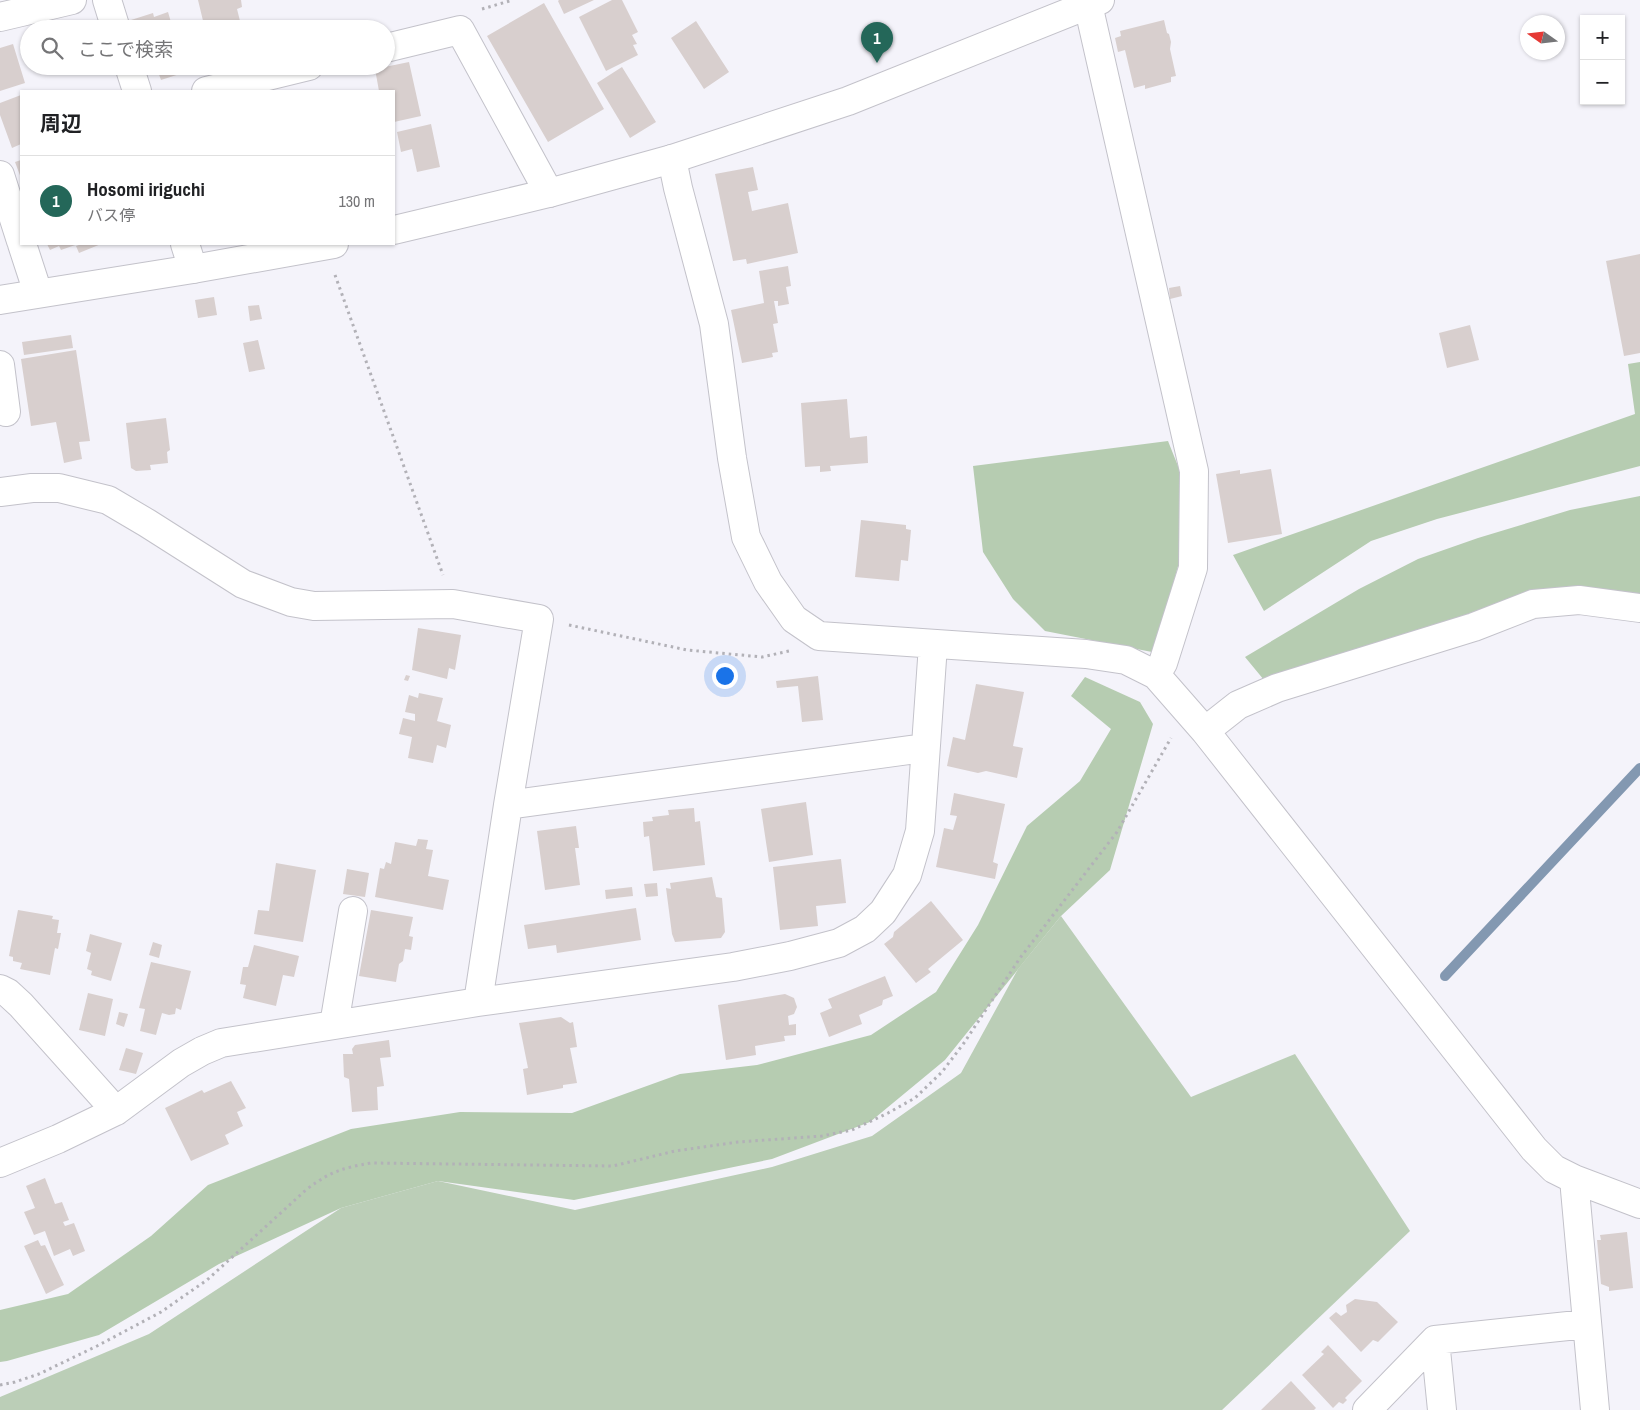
<!DOCTYPE html>
<html lang="ja">
<head>
<meta charset="utf-8">
<style>
	:root { --surface:#fff; --page:#f6f6f6; --text:#202124; --muted:#757577; --line:#e0e0e0; --accent:#246759 }
	body { margin:0; font-family:"Archivo Narrow","Noto Sans JP",sans-serif; background:var(--page); color:var(--text) }
	.controls { position:absolute; right:15px; top:15px; display:grid; overflow:hidden; border-radius:0px; box-shadow:0 1px 4px #0004 }
	.controls button { width:45px; height:45px; display:grid; place-items:center; padding:0; border:0; border-bottom:1px solid var(--line); background:var(--surface); color:var(--text); font:25px sans-serif }
	.compass { position:absolute; left:1520px; top:15px; width:45px; height:45px; border-radius:50%; background:var(--surface); box-shadow:0 1px 4px #0004; rotate:284deg }
	.you { position:absolute; left:724px; top:675px; width:18px; height:18px; margin:-12px; border:4px solid #fff; border-radius:50%; background:#1a73e8; box-shadow:0 0 0 8px #1a73e833 }
	.badge { display:grid; place-items:center; width:32px; height:32px; border-radius:50%; background:var(--accent); color:#fff; font-size:16px; font-weight:700 }
	.pin { position:absolute; translate:-50% -41px; filter:drop-shadow(0 1px 2px #0008) }
	.pin::after { content:''; position:absolute; top:26px; width:18px; height:15px; background:inherit; clip-path:polygon(0 0,100% 0,50% 100%) }
	.list { margin:0; padding:0; list-style:none }
	h2 { display:flex; justify-content:space-between; align-items:center; height:65px; margin:0; padding:0 20px; font-size:21px }
	h2 small { font-size:16px; font-weight:400; color:var(--muted) }
	.list li { display:grid; grid-template-columns:32px 1fr auto; gap:15px; align-items:center; box-sizing:border-box; height:90px; padding:0 20px; border-top:1px solid var(--line) }
	.list b { display:block; font-size:19px; white-space:nowrap }
	.list p { margin:0; font-size:16px; white-space:nowrap; color:var(--muted) }
	.list em { font-size:16px; font-style:normal; color:var(--muted) }
	.icon { flex:none; width:28px; height:28px; fill:none; stroke:currentColor; stroke-width:2; stroke-linecap:round; stroke-linejoin:round }
	.map { position:relative; flex:none; width:1640px; height:1410px; overflow:hidden }
	.search { position:absolute; background:var(--surface); box-shadow:0 1px 4px #0004; left:20px; top:20px; width:375px; height:55px; display:flex; align-items:center; gap:12px; box-sizing:border-box; padding:0 18px; border-radius:28px; color:var(--muted); font-size:19px }
	.panel { position:absolute; background:var(--surface); box-shadow:0 1px 4px #0004; left:20px; top:90px; width:375px; height:155px; border-radius:0px }
	.map>svg:first-child { display:block }
	.green { fill:#bbceb7 }
	.forest { fill:#b6ccb1 }
	.lines { fill:none; stroke-linecap:round; stroke-linejoin:round }
	.stream { stroke:#8398b1; stroke-width:10 }
	.building { fill:#d8cfce }
	.minor-casing { stroke:#c3c2ca; stroke-width:30 }
	.tertiary-casing { stroke:#c3c2ca; stroke-width:30 }
	.path { stroke:#b2b1b7; stroke-width:3; stroke-dasharray:2.5 4; stroke-linecap:butt }
	.minor { stroke:#fff; stroke-width:28 }
	.tertiary { stroke:#fff; stroke-width:28 }
</style>
</head>
<body>
<div class="map">
<svg width="1640" height="1410" viewBox="0 0 1640 1410">
	<rect width="100%" height="100%" fill="#f4f3fa"/>
	<path class="green" d="M1061 916 1191 1097 1295 1054 1410 1231 1222 1410H0V1397L149 1334 341 1208 438 1181 575 1210 772 1167 872 1136 961 1073 1018 969Z"/>
	<path class="forest" d="M1640 362V466L1437 519 1371 541 1264 611 1233 555 1635 414 1628 364Z
		M1168 441 1182 476 1181 556 1163 619 1152 652 1045 631 1013 599 983 552 973 466Z
		M1640 496V598L1600 593 1264 680 1245 657 1359 589 1418 559 1478 538 1570 510Z
		M1085 677 1140 702 1153 724 1110 870 1061 916 945 1060 870 1122 772 1159 574 1200 438 1181 341 1208 219 1264 99 1335 7 1361 0 1362V1310L68 1294 151 1236 208 1185 351 1129 460 1112 572 1113 680 1074 757 1065 871 1035 936 992 978 925 1027 826 1080 781 1111 729 1071 696Z"/>
	<g class="lines">
		<path class="stream" d="M1445 976 1640 768"/>
	</g>
	<path class="building" d="M198 0H241L242 7 237 9 242 29H205Z
		M559 0H594L564 14 558 1Z
		M612 0H622L638 32 632 35 637 44 633 45 638 55 606 71 579 17Z
		M544 3 604 109 548 142 487 36Z
		M168 12 173 29H134L131 20 153 13 154 17Z
		M1164 20 1167 33 1169 34 1171 42 1170 49 1176 76 1171 77V82L1145 89V85L1134 88 1125 50 1118 52 1115 38 1121 36 1120 31Z
		M696 21 729 72 704 89 671 38Z
		M13 44 25 83 0 91V48Z
		M409 62 421 116 394 122V91H379L375 69Z
		M147 66H191L192 70 161 80 157 69Z
		M622 67 656 122 630 138 597 83Z
		M21 95V144L12 148 0 115V103Z
		M431 124 440 167 417 172 412 149 401 152 397 132Z
		M21 160V178L15 162Z
		M753 167 758 190 748 192 752 211 788 203 798 253 747 264 746 259 733 261 715 174Z
		M47 244H78L61 250 59 246 50 250Z
		M82 244H101L79 253 76 246Z
		M1640 254V353L1624 356 1606 261Z
		M788 266 791 286 786 287 789 304 778 306V301H774L778 323 773 324 778 352 772 353 773 357 742 363 731 310 764 303 759 271Z
		M1180 286 1182 296 1170 299 1169 288Z
		M214 297 217 315 198 318 195 300Z
		M259 305 262 319 250 321 248 306Z
		M1470 325 1479 360 1447 368 1439 333Z
		M71 335 73 348 24 355 22 342Z
		M258 340 265 369 249 372 243 343Z
		M76 350 90 441 79 442 82 459 64 463 56 422 31 426 21 359Z
		M847 399 850 438 867 436 868 463 830 466 831 471 820 472V466L805 467 801 403Z
		M166 418 170 450 167 452 168 463 150 465 151 470 136 471 131 468 126 423Z
		M1271 469 1282 534 1228 543 1216 474 1240 470V474Z
		M861 520 906 525V529L911 530 908 561 901 560 899 581 855 577Z
		M418 628 461 635 455 670 449 668 447 679 412 670Z
		M406 675 410 676 408 681 404 680Z
		M818 676 823 720 802 722 798 686 777 688 776 681Z
		M976 684 1024 692 1013 746 1023 748 1017 778 986 771 978 773 947 766 953 737 965 740Z
		M419 693 443 698 437 721 451 725 446 748 437 745 433 763 408 758 412 737 399 734 403 718 415 721V714L405 712 409 695 418 698Z
		M954 793 1005 804 993 862 998 864 995 879 936 867 944 828 953 830 957 816 950 815Z
		M806 802 813 855 769 862 761 809Z
		M694 808 695 822 700 821 705 865 653 871 649 836 644 837 643 822 653 821 652 817 669 815 668 810Z
		M576 826 579 848H575L580 885 545 890 537 831Z
		M418 839 428 840 426 849 433 850 428 876 449 880 443 910 375 897 380 868 384 869 386 862 391 864 395 842 416 846Z
		M841 859 846 903 816 906 818 926 780 930 773 867Z
		M276 863 316 870 303 942 254 934 258 910 269 911Z
		M347 869 369 873 365 897 343 894Z
		M712 877 716 897 722 898 725 932 721 938 675 942 672 934 666 888 671 889 670 883Z
		M657 883 658 896 646 897 644 884Z
		M632 887 633 896 606 899 605 890Z
		M931 901 963 940 928 969 931 972 916 983 884 944 893 937 894 932Z
		M636 908 641 940 557 953 556 945 528 949 524 925Z
		M18 910 53 916 52 919 59 920 57 933H61L58 949 55 948 50 975 20 969 22 963 13 961V957L9 956Z
		M371 910 413 917 409 936 413 937 411 950 405 949 403 961 399 964 396 982 359 976Z
		M90 934 122 943 111 981 91 975 92 971 87 969 91 953 86 951Z
		M153 942 162 945 159 958 149 955Z
		M254 945 299 956 294 977 283 975 276 1006 243 998 246 985 240 984 243 967H248Z
		M151 962 191 971 181 1010 176 1008 175 1014 169 1015 162 1013 156 1035 140 1031 145 1009 139 1008Z
		M885 976 893 996 883 1000 882 1005 859 1015 862 1024 829 1037 820 1013 832 1008 828 999Z
		M88 993 113 999 105 1036 79 1030Z
		M785 994 794 998 797 1007 794 1014 788 1016 789 1025 796 1024V1035L784 1036 785 1041 755 1046 756 1055 726 1060 718 1005Z
		M119 1012 128 1014 124 1027 116 1024Z
		M561 1017 570 1023 573 1022 577 1047 570 1048 577 1083 563 1085V1088L527 1095 523 1069 528 1068 519 1023Z
		M389 1040 391 1057 380 1058 384 1086 377 1087 378 1110 352 1112 349 1079 344 1077 343 1054H353L352 1049 355 1045Z
		M126 1048 143 1053 136 1074 119 1070Z
		M231 1081 246 1108 237 1112 243 1126 225 1135 229 1144 191 1161 165 1108 202 1090 204 1093Z
		M45 1178 55 1204 62 1202 69 1220 63 1222 65 1226 74 1223 85 1251 73 1256 70 1249 54 1256 45 1231 34 1235 24 1212 35 1208 26 1186Z
		M1627 1232 1633 1288 1609 1291V1287L1601 1284 1597 1240H1601L1600 1235Z
		M38 1240 41 1246 45 1245 64 1285 46 1294 24 1246Z
		M1355 1299 1377 1302 1398 1322 1378 1342 1373 1340 1361 1352 1329 1318 1336 1312 1341 1316 1347 1312 1346 1305Z
		M1328 1345 1362 1381 1345 1398 1347 1400 1343 1404 1339 1402 1333 1408 1302 1375 1324 1354 1321 1352Z
		M1291 1381 1316 1408 1314 1410H1261Z"/>
	<g class="lines">
		<defs>
			<path id="minor" d="M107 0 116 29
				M1087 0 1194 471 1193 568 1163 663 1156 675
				M0 17 72 0
				M386 48 460 30 549 193
				M129 66 137 91
				M206 91 309 66
				M672 159 678 188 714 324 732 458 746 537 768 582 794 619 819 636 1086 654 1126 660 1156 675 1205 731 1534 1149 1554 1169 1574 1179 1640 1204
				M0 175 21 241
				M22 244 38 293
				M185 244 193 269
				M0 365 6 412
				M0 492 32 488H59L108 500 147 523 243 584 291 602 314 606 453 604 539 619 508 805 478 1002
				M1205 731 1238 705 1277 688 1474 627 1533 604 1579 600 1640 608
				M508 805 924 748
				M0 989 8 993 21 1005 116 1111
				M334 1025 353 911
				M0 1163 58 1139 116 1111 181 1063 202 1051 221 1043 478 1002 733 967 790 956 839 943 865 929 883 912 907 875 920 831 933 645
				M1574 1179 1595 1410
				M1435 1340 1442 1410
				M1367 1410 1435 1340 1587 1324"/>
			<path id="tertiary" d="M394 230 549 193 672 159 848 101 1100 0
				M0 300 193 269 334 244"/>
		</defs>
		<use href="#minor" class="minor-casing"/>
		<use href="#tertiary" class="tertiary-casing"/>
		<path class="path" d="M482 9 513 0
			M335 275 443 575
			M569 625 687 650 762 657 789 651
			M0 1385 15 1382 39 1374 97 1346 161 1312 207 1280 307 1189C331 1171 343 1168 371 1163L613 1166 675 1151 738 1142 822 1136 852 1130 888 1113 915 1098 942 1072 964 1043 1020 958 1117 832 1171 738"/>
		<use href="#minor" class="minor"/>
		<use href="#tertiary" class="tertiary"/>
	</g>
</svg>
<div class="controls">
<button>+</button>
<button>−</button>
</div>
<svg class="compass" viewBox="-18 -18 36 36"><path d="M0-13l5 13h-10z" fill="#e53935"/><path d="M0 13l5-13h-10z" fill="#757577"/></svg>
<div class="you"></div>
<div class="pin badge" style="left:877px;top:63px">1</div>
<div class="search"><svg class="icon" aria-label="search" viewBox="0 0 24 24"><circle cx="10" cy="10" r="6"/><path d="M15 15l6 6"/></svg>ここで検索</div>
<section class="panel">
<h2>周辺<small></small></h2>
<ul class="list">
<li><span class="badge">1</span><div><b>Hosomi iriguchi</b><p>バス停</p></div><em>130 m</em></li>
</ul>
</section>
</div>
</body>
</html>
